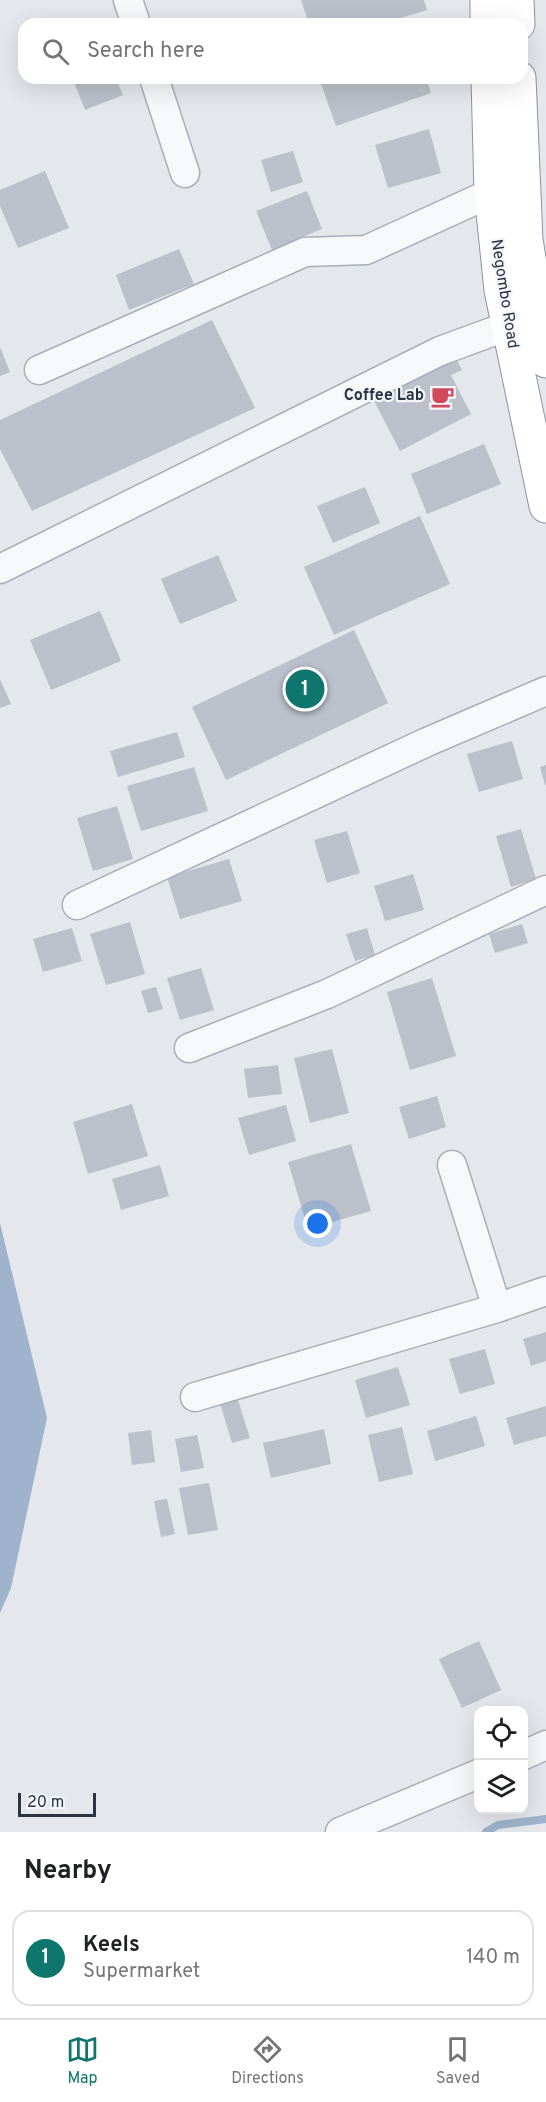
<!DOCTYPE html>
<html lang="en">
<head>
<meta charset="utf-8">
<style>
	:root { --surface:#fff; --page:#f2f2f2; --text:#202124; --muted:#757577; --line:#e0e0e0; --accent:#0f766e }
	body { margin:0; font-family:Overpass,sans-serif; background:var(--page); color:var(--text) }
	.controls { position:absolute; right:18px; bottom:18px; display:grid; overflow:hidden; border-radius:12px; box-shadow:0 6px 24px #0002 }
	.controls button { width:54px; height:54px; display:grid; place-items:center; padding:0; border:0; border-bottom:2px solid var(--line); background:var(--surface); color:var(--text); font:30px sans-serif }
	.scale { position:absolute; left:18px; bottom:15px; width:78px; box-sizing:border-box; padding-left:6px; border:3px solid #2b3445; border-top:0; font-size:16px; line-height:21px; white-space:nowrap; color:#2b3445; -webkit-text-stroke:4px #f4f6f9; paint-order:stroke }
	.you { position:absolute; left:318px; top:1224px; width:21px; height:21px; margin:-15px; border:4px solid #fff; border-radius:50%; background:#1a73e8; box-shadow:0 0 0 9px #1a73e833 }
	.badge { display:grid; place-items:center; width:39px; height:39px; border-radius:50%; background:var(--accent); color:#fff; font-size:20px; font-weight:700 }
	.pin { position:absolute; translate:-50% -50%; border:3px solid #fff; box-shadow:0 2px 6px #0006 }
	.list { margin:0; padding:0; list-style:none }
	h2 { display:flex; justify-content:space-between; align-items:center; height:78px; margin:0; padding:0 24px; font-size:26px }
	h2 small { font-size:20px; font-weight:400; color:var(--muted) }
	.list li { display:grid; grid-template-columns:39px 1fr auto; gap:18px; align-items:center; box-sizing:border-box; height:96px; margin:0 12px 12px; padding:0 12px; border:2px solid var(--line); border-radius:18px }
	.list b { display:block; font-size:22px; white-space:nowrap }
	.list p { margin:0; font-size:20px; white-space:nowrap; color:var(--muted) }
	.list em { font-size:20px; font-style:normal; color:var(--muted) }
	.icon { flex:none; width:33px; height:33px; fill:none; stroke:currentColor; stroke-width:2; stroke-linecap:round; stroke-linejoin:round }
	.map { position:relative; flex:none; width:546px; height:1832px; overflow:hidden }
	.search { position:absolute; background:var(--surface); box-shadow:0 6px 24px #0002; left:18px; right:18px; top:18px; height:66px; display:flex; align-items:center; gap:15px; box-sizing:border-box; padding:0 21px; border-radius:18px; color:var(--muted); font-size:22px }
	.sheet { height:186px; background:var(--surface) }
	nav { display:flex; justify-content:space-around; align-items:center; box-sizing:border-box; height:84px; border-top:2px solid var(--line); background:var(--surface); font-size:16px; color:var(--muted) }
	nav a { display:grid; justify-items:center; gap:3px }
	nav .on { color:var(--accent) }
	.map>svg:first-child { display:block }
	.water { fill:#9fb4cc }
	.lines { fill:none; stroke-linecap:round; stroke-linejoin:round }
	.stream { stroke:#9fb4cc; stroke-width:8 }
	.building { fill:#bbc0ca }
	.minor-casing { stroke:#a9aeb7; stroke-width:31 }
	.highway-casing { stroke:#8b94a3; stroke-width:35 }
	.minor { stroke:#f7f8fa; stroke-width:28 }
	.highway { stroke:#fff; stroke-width:33 }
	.labels { text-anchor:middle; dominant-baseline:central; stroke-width:4.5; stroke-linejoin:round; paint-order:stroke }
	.street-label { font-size:16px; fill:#2b3445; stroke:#f4f6f9 }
	.poi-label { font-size:16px; font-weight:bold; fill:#2b3445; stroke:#f4f6f9; text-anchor:end }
</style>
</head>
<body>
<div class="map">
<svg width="546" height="1832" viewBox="0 0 546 1832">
	<rect width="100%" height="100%" fill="#e4e7ec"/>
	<path class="water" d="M0 1223 47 1418 11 1588 0 1613Z"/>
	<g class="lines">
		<path class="stream" d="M486 1832 498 1825 546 1819"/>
	</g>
	<path class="building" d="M301 0H424L427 10 381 24H309Z
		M84 78H116L123 95 85 110 74 82Z
		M319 78H426L431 93 336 126Z
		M429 129 441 173 388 188 375 145Z
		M293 151 303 182 271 192 261 160Z
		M45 171 69 228 18 248 0 206V190Z
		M307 191 322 229 272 250 256 211Z
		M179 249 194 284 129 310 116 275Z
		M212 320 255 408 32 511 0 449V420Z
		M0 347 10 372 0 376Z
		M453 353 462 370 451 375 471 414 400 451 371 395Z
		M484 444 501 484 427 514 411 474Z
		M365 487 380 523 333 543 317 506Z
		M420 516 450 584 334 635 304 567Z
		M218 555 237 601 180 624 161 579Z
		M100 611 121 661 51 690 30 640Z
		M354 630 388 703 226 780 192 707Z
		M0 679 11 704 0 708Z
		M177 732 185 757 118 777 110 751Z
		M512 741 523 779 479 792 467 754Z
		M546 765V785H545L540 767Z
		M194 767 208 811 141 831 127 786Z
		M117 806 133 859 93 871 77 818Z
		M521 829 536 879 511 887 496 836Z
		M347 831 360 873 327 883 314 840Z
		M229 859 242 901 180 919 167 877Z
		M413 874 424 910 385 921 374 886Z
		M130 922 145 974 106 985 90 934Z
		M522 924 528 943 495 953 489 934Z
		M72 928 82 961 43 972 33 939Z
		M367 928 375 955 355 961 346 934Z
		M201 968 214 1010 180 1020 167 978Z
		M432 978 456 1056 410 1070 387 992Z
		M156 987 163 1009 148 1013 141 991Z
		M332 1049 349 1113 310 1123 294 1058Z
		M278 1065 282 1094 248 1098 244 1069Z
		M437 1096 446 1127 409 1139 399 1107Z
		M132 1104 148 1156 88 1174 73 1122Z
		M286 1105 296 1141 249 1155 238 1118Z
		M351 1144 371 1211 308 1229 288 1162Z
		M160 1165 169 1196 121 1210 112 1179Z
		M546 1332V1361L531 1366 523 1339Z
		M485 1349 495 1384 460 1394 449 1359Z
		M398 1367 410 1405 366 1418 355 1380Z
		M237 1397 250 1438 232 1443 220 1403Z
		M546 1406V1436L514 1445 506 1418Z
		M476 1416 485 1446 435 1461 427 1431Z
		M402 1427 413 1474 379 1482 368 1435Z
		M324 1429 331 1464 271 1478 263 1443Z
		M151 1430 155 1462 132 1465 128 1433Z
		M197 1435 204 1468 181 1472 175 1439Z
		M209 1483 218 1530 188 1535 179 1488Z
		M167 1499 175 1534 161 1537 154 1501Z
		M479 1641 501 1690 462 1708 439 1659Z"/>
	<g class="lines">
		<defs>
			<path id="minor" d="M128 0 136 24
				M154 78 185 173
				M39 370 305 252 366 250 491 193
				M0 569 440 351 508 326
				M77 905 427 742 546 691
				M189 1048 327 994 546 890
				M452 1165 497 1308
				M195 1397 497 1308 546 1291
				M524 1755 546 1745
				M340 1832 478 1774"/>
			<path id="highway" d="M487 0V24
				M517 0 518 24
				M488 78 491 193 501 290 546 506
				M519 78 526 240 546 361"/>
		</defs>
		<use href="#minor" class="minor-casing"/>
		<use href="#highway" class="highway-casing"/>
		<use href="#minor" class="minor"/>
		<use href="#highway" class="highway"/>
	</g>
	<defs>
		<symbol id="cafe-bare" viewBox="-9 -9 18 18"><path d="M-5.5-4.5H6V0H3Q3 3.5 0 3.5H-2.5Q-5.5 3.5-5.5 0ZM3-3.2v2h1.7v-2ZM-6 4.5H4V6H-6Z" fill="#d1495b" stroke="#f4f6f9" stroke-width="2.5" paint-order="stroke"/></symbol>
	</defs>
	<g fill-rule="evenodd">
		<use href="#cafe-bare" x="426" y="380" width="33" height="33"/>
	</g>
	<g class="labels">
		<g class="street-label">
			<text transform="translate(504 294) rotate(81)">Negombo Road</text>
		</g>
		<g class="poi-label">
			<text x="424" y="396">Coffee Lab</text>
		</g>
	</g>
</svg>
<div class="controls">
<button><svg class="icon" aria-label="locate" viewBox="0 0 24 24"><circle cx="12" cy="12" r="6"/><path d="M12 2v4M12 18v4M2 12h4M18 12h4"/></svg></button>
<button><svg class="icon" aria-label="layers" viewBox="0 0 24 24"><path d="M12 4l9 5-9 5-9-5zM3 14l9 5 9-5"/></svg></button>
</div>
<div class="scale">20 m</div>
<div class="you"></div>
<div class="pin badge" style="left:305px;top:689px">1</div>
<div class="search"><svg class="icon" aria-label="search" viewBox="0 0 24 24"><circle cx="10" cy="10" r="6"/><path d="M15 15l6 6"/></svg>Search here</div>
</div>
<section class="sheet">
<h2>Nearby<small></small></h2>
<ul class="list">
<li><span class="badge">1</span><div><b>Keels</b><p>Supermarket</p></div><em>140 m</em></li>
</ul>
</section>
<nav>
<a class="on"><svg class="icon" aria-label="map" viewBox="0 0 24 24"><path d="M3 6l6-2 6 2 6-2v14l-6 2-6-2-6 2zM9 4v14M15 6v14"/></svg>Map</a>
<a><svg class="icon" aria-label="directions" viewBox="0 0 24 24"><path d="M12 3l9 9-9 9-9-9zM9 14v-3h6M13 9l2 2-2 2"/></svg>Directions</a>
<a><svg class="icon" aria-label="saved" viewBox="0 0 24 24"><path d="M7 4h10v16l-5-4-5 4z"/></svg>Saved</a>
</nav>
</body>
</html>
